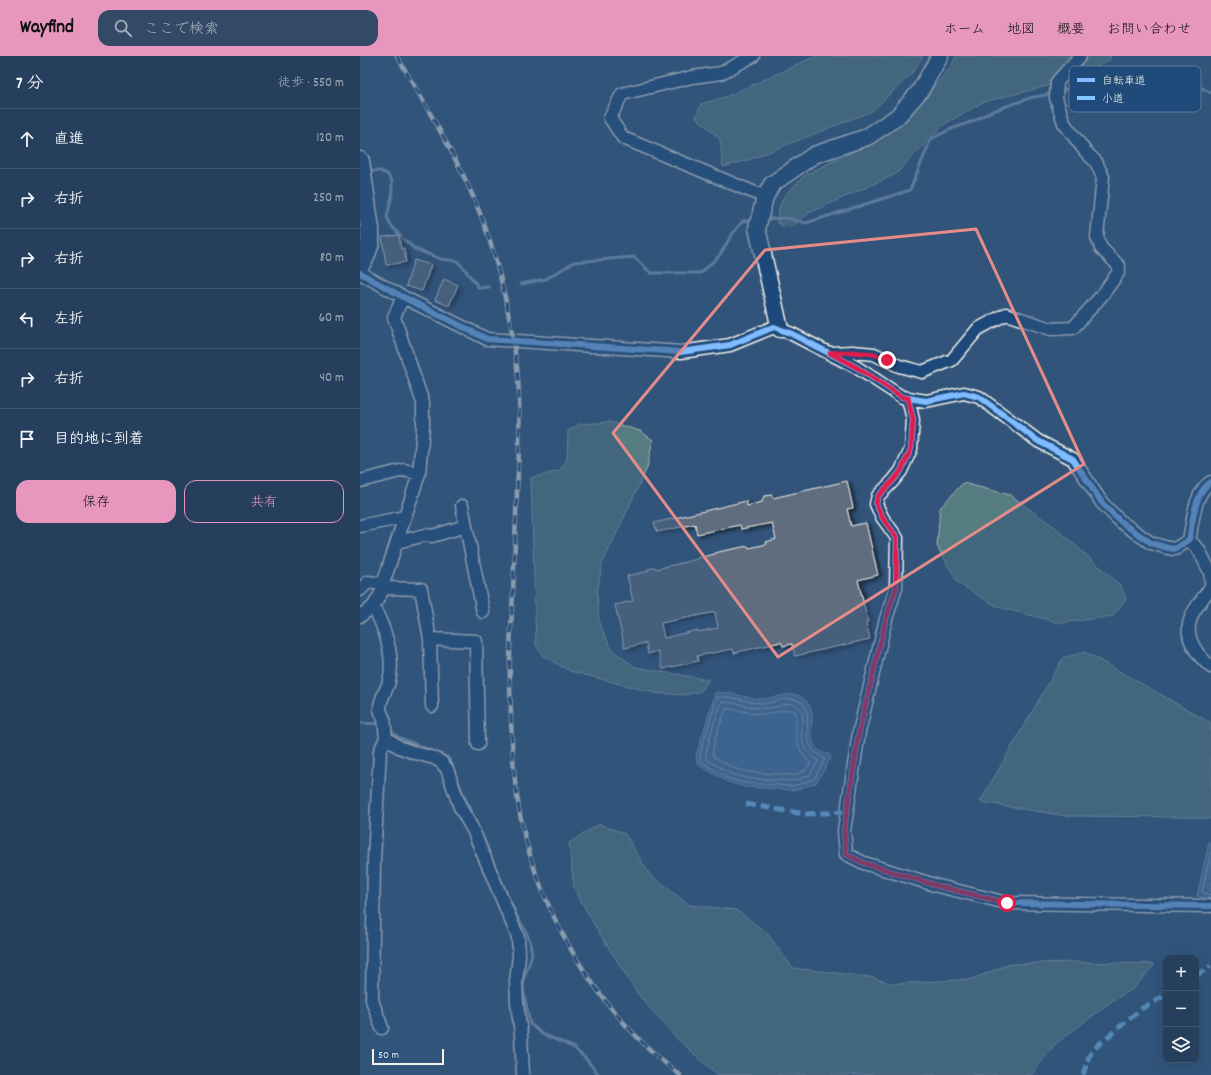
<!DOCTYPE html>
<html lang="ja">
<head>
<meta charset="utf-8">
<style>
	:root { --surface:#263f5c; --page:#324a65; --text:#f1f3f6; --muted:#a4afbb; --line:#425872; --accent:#e797bd }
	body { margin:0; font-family:Dekko,"Klee One",sans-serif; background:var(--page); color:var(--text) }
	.controls { position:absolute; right:12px; bottom:12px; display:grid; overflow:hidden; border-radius:8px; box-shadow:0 4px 16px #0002 }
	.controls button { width:36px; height:36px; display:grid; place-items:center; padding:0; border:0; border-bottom:1px solid var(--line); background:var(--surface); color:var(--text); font:20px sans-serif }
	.scale { position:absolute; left:12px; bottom:10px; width:72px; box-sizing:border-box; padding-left:4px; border:2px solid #f4f1e8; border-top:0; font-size:11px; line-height:14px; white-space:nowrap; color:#f4f1e8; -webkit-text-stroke:3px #1f4a7a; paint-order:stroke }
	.stop { position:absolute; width:12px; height:12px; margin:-9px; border:3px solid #e11d48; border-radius:50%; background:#fff }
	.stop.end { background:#e11d48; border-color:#fff; box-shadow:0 1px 4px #0008 }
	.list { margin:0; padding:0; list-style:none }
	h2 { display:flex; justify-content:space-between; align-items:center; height:52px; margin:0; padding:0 16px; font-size:17px }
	h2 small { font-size:13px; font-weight:400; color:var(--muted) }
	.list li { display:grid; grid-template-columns:26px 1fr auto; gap:12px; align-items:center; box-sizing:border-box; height:60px; padding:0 16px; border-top:1px solid var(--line) }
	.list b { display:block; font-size:15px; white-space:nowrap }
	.list em { font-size:13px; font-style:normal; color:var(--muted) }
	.actions { display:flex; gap:8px; padding:12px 16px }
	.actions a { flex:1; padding:9px 0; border:1px solid var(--accent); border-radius:12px; text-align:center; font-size:14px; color:var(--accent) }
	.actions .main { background:var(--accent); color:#111 }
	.icon { flex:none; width:22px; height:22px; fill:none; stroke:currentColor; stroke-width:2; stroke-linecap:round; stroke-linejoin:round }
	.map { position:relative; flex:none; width:851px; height:1019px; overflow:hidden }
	header { display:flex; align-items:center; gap:24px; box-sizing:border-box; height:56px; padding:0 20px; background:var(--accent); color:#111 }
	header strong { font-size:19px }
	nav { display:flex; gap:22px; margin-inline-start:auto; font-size:14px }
	.search { width:280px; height:36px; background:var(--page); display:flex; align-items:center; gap:10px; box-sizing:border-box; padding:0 14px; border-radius:12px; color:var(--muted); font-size:15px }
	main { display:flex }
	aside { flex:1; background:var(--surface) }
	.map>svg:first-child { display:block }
	.green { fill:#557b81; stroke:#a4b6b4 }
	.water { fill:#4d79a8; stroke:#90a9c2 }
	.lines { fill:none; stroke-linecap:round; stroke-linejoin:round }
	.shore { stroke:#b1c1ce; stroke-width:1 }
	.stream { stroke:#90a9c2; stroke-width:3 }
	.building { fill:#5e6d7e; stroke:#f4f1e8; fill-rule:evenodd; filter:url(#shadow) }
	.street-casing { stroke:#f4f1e8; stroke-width:15 }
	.secondary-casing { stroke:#f4f1e8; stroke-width:19 }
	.primary-casing { stroke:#f4f1e8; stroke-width:21 }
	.street { stroke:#1f4a7a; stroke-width:12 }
	.secondary { stroke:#1f4a7a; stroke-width:16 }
	.primary { stroke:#1f4a7a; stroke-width:18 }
	.rail-casing { stroke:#f4f1e8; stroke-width:4.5 }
	.rail { stroke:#1f4a7a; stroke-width:3; stroke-dasharray:9; stroke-linecap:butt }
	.quiet { stroke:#80caff; stroke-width:5; stroke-dasharray:10 5; stroke-linecap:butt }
	.cycleway-casing { stroke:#1f4a7a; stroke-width:8 }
	.cycleway { stroke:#80bcff; stroke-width:6 }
	.route { stroke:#e11d48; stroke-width:5 }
	.marked { fill:none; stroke:#e58c88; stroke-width:3; stroke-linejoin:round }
	.key { fill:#1f4a7a; stroke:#5f7c9b; stroke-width:1 }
	.key-label { font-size:11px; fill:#f4f1e8 }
</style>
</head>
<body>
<header>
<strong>Wayfind</strong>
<div class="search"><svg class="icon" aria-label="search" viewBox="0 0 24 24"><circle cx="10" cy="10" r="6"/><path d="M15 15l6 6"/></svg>ここで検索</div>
<nav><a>ホーム</a><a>地図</a><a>概要</a><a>お問い合わせ</a></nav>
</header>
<main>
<aside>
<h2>7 分<small>徒歩 · 550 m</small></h2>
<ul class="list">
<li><svg class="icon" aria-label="ahead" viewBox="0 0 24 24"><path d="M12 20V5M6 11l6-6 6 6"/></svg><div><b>直進</b></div><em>120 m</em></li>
<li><svg class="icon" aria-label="right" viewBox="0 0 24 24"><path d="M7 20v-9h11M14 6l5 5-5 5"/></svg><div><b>右折</b></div><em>250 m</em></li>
<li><svg class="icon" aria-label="right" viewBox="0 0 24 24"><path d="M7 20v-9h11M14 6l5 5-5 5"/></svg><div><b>右折</b></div><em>80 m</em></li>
<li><svg class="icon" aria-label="left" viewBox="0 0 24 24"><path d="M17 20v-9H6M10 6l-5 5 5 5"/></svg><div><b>左折</b></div><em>60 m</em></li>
<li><svg class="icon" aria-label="right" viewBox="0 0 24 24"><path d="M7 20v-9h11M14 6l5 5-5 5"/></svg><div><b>右折</b></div><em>40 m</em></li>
<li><svg class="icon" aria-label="arrive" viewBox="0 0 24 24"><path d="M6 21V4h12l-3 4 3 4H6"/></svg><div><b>目的地に到着</b></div></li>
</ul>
<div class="actions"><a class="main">保存</a><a>共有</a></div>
</aside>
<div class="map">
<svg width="851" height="1019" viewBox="0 0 851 1019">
	<defs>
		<filter id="shadow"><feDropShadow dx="3.5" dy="2" stdDeviation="2" flood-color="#0009"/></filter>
	</defs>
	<rect width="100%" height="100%" fill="#32547b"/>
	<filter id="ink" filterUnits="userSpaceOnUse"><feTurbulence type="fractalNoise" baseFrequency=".025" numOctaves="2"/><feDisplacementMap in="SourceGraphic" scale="8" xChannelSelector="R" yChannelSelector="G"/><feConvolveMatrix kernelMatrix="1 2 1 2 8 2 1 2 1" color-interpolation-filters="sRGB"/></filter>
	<g filter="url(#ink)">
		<path class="green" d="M456 0H563L553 16 512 55 391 103 363 111 360 83 336 61 341 48 368 40Z
			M596 0H751L749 4 729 15 714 17 687 30 623 46 583 69 536 118 449 157 431 171 423 170 417 166 419 152 424 140 445 119 517 84 549 62 592 9Z
			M250 366 280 375 293 384 287 412 242 508 237 537 239 567 252 594 275 611 349 624 341 635 325 639 295 637 210 615 183 600 176 589 171 422 199 415 207 404 208 375 220 368Z
			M603 427 650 439 696 472 761 530 766 543 753 560 701 567 638 551 598 527 577 490 580 452Z
			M725 596 851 667V763L830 761 706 760 620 746 703 602Z
			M239 768 265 778 290 819 329 849 376 854 405 875 433 912 510 921 533 928 612 923 650 908 712 906 795 908 773 933 752 945 695 988 671 1019H358L315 981 277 937 235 870 214 832 209 787Z"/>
		<path class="water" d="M358 636C366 637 374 638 382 640 389 641 395 643 403 643 417 643 435 631 446 645 451 650 453 658 452 665 452 668 451 671 451 674 451 685 456 698 469 698L471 702 456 727 438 733 430 734 385 731 368 726 339 709 337 706 336 700 355 637Z
			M849 786H851V843L837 840Z"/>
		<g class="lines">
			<path class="shore" d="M358 641C373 639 386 647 401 647 418 648 426 637 443 647 453 661 442 678 452 693 455 698 461 699 465 703L454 723 437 729 430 730 385 727 369 723 342 706 340 701 343 687Z
				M362 646C379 646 394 654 410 652 420 651 431 643 439 651 447 658 440 674 442 684 444 693 451 699 458 705L450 719 436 724 430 725 386 722 371 718 346 703C344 696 358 653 362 646Z
				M366 653C377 652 390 659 404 658 413 658 427 651 435 655 438 661 435 666 436 673 436 687 441 697 450 707L446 714 435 719H430L387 716 373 712 353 700C351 691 362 662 366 653Z
				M851 796 842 835 844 837 851 839"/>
			<path class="stream" d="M699 35 709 33 759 29 791 23 820 22 833 27 851 37
				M8 115H20L27 118 32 125V139L27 161 30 168 42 182 55 193 81 203 97 205 103 211 119 232 129 231
				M404 163 427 162 446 167 550 134 571 83 591 73 614 65 630 56 670 42 694 37
				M161 228 186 223 214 206 274 201 291 217H341L359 200 373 177 383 165 394 164
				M0 667 21 668
				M29 673 38 681 87 701 91 706 95 719 158 863 165 873 170 885 172 899 164 922 163 933 170 968 182 978 213 991 226 1003 239 1019"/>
		</g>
		<path class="building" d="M39 179 41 193 44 192 46 206 26 209 22 181Z
			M54 204 71 209 62 235 46 230Z
			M84 223 98 229 89 250 75 244Z
			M487 425 493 452 487 453 491 470 506 467 518 519 498 524 508 566H506L510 583 435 600 432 588 423 590 421 586 374 597 373 593 337 600 338 605 303 613 298 595 288 598 286 587 265 592 255 549 273 545 267 520 288 515V513L295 511 296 513 338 503V502L355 498V497L363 495 388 490 389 492 407 488 406 486 416 483 412 467 381 473 380 469 337 478 335 468 297 476 294 467 386 445 387 450 402 446 404 440 412 439 413 442ZM355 556 358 572 338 576V574L304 582 301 567Z"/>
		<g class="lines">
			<defs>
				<path id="street" d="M393 0 361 17 332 21 262 38 250 62 263 82 405 141
					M0 217 43 241 127 283 321 296 370 289 414 271 432 278 496 311 542 341 566 345 604 337 619 341 678 385 713 403 742 447 761 466 791 487 808 492 815 493 829 484C833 466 834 436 851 426
					M471 297 493 296 514 298 539 310 562 316 592 304 618 273 646 258 691 273 713 272 743 238 758 217 759 210 741 192 737 181 743 121 736 106 725 95 704 67 696 42 697 26 720 0
					M548 342 553 364 551 393 541 415 532 426 518 440 516 448 522 461 537 482 536 532 526 563 499 676 484 775 486 798 504 807 578 830 647 847 851 850
					M0 425 44 414 59 418
					M102 450 123 556
					M0 470 45 461
					M829 484 839 494 850 516 851 526
					M37 486 66 479 72 480 106 470
					M851 530C845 540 837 549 832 559 822 580 836 598 851 611
					M24 532 61 533 70 583 72 650
					M0 534 8 526 23 528
					M13 551C25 571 35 602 29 625 27 634 20 642 20 652 20 656 23 660 24 663 25 669 25 676 26 682L39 691 55 697 74 702 81 706 87 713 100 751 113 774 158 881 159 900 156 925 157 947 161 978 163 1019
					M0 560 13 551 24 532 23 528 59 418 63 371V347L34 261 43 241
					M70 583 116 585 118 688
					M22 972 12 944 14 803 20 695 26 682"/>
				<path id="secondary" d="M420 273 397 172 405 141 412 128 454 99 507 81 537 61 560 35 580 0"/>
				<path id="primary" d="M0 105 10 173V187L5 201 0 209"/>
			</defs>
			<use href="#street" class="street-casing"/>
			<use href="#secondary" class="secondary-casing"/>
			<use href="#primary" class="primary-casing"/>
			<use href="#street" class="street"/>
			<use href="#secondary" class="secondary"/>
			<use href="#primary" class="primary"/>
			<defs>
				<path id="rail" d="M37 0C61 42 86 82 106 125 134 183 149 248 157 311 162 360 158 410 156 459 155 485 154 511 153 536 152 558 150 581 150 603 149 623 151 643 151 663 152 689 153 715 157 740 172 846 234 954 320 1019"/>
			</defs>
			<use href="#rail" class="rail-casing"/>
			<use href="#rail" class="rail"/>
			<path class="quiet" d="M386 748 445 758 487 756
				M836 920 851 910
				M723 1019 729 1000 738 989 781 953 806 939"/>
			<defs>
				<path id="cycleway" d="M0 217 43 241 127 283 321 296 370 289 414 271 432 278 496 311 542 341 566 345 604 337 619 341 678 385 713 403 742 447 761 466 791 487 808 492 815 493 829 484C833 466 834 436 851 426
					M548 342 553 364 551 393 541 415 532 426 518 440 516 448 522 461 537 482 536 532 526 563 499 676 484 775 486 798 504 807 578 830 647 847 851 850"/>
			</defs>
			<use href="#cycleway" class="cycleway-casing"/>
			<use href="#cycleway" class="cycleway"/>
		</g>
	</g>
	<g class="lines" filter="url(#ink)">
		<path class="route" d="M527 304 514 298 492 296 470 297 496 311 542 341 548 342 553 364 551 393 541 415 532 426 518 440 516 448 522 461 537 482 536 532 526 563 499 676 484 775 486 798 504 807 578 830 647 847"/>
	</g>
	<path d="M0 0H851V1019H0ZM616 173 724 408 418 601 253 377 405 194Z" fill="#32547b" fill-opacity=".55" fill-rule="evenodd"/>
	<path class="marked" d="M616 173 724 408 418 601 253 377 405 194Z"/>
	<rect x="709" y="10" width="132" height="46" rx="6" class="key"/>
	<rect x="717" y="22" width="18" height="4" fill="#80bcff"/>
	<rect x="717" y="40" width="18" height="4" fill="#80caff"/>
	<g class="key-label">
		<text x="742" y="28">自転車道</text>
		<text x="742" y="46">小道</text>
	</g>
</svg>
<div class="controls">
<button>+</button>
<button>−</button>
<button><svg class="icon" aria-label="layers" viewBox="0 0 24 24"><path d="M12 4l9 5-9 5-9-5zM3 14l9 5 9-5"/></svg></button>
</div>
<div class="scale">50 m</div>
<div class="stop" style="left:647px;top:847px"></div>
<div class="stop end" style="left:527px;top:304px"></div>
</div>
</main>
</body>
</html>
